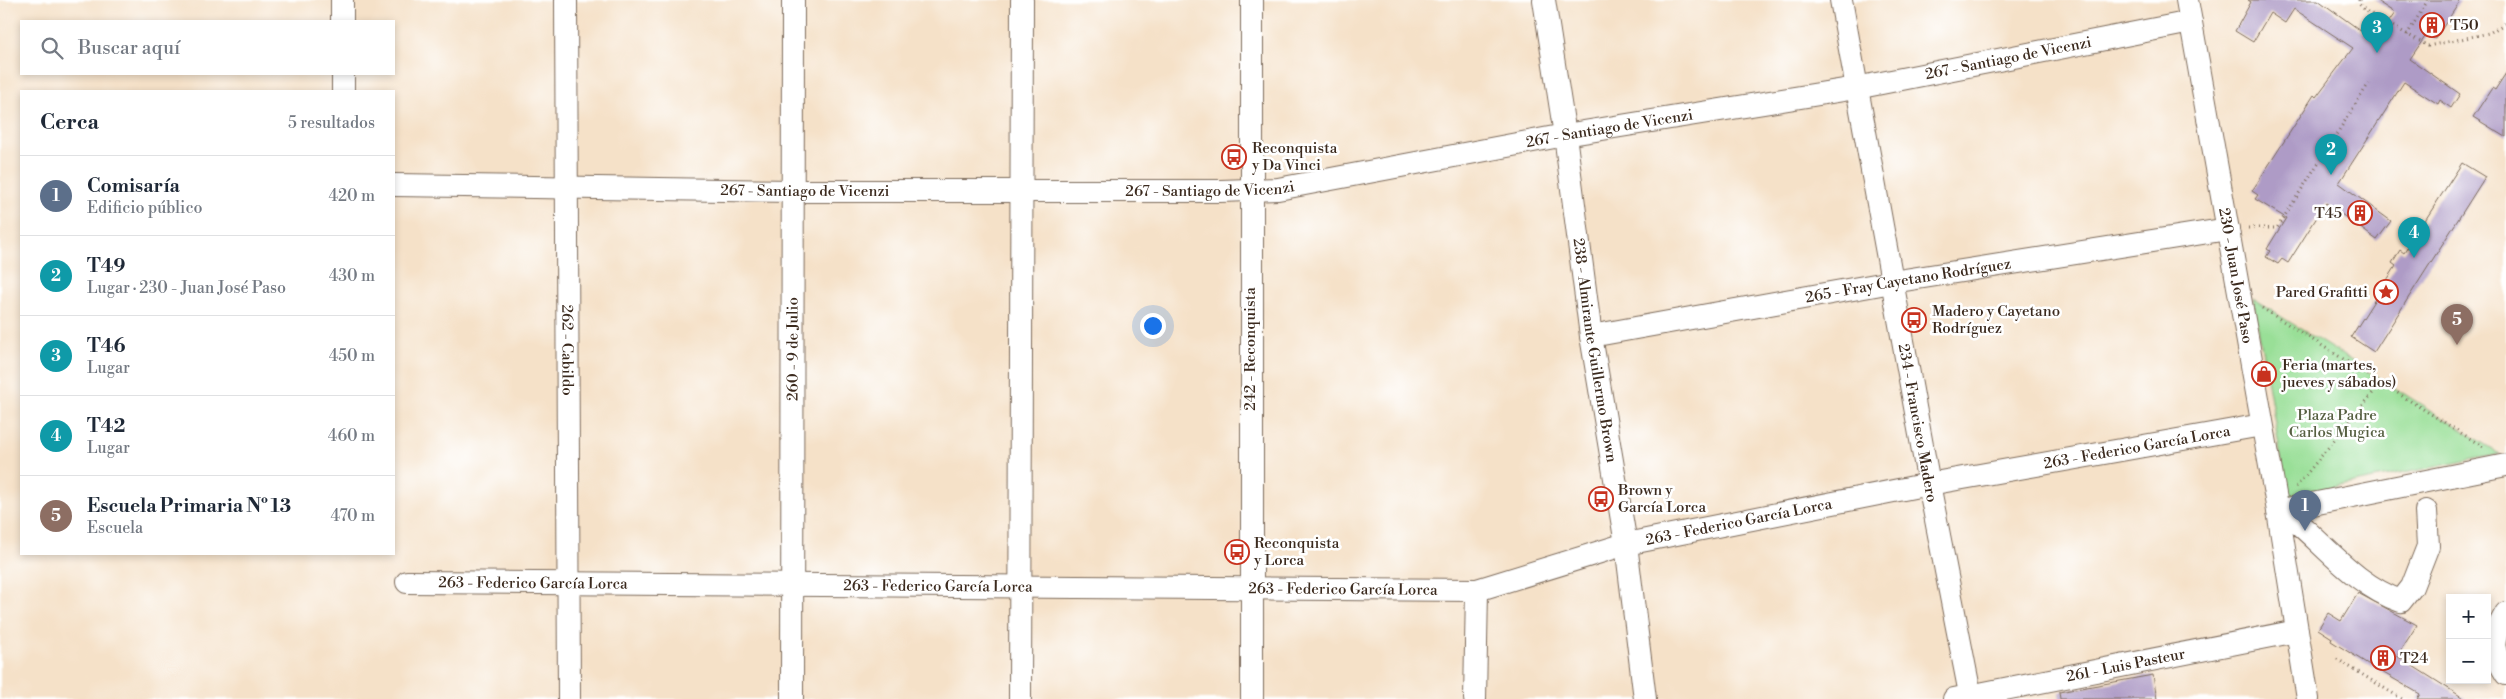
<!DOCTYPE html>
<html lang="es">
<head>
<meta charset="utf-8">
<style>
	:root { --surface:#fff; --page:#f2f2f3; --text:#1f2937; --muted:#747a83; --line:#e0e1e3; --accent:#111827 }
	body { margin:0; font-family:"Libre Bodoni",serif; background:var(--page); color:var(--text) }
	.controls { position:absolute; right:15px; bottom:15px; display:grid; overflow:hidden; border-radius:0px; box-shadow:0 2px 8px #0003 }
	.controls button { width:45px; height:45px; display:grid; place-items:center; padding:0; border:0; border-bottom:1px solid var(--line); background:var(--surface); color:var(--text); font:25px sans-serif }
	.you { position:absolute; left:1152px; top:325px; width:18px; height:18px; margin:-12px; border:4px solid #fff; border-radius:50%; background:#1a73e8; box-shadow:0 0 0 8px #1a73e833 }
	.badge { display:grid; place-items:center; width:32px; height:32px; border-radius:50%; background:var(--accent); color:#fff; font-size:16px; font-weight:700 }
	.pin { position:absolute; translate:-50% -41px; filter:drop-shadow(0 1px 2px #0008) }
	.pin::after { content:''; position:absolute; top:26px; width:18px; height:15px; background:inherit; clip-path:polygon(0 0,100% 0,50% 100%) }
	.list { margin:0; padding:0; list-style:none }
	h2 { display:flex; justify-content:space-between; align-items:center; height:65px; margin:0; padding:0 20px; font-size:21px }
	h2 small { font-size:16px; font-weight:400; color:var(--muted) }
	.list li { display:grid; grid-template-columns:32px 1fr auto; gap:15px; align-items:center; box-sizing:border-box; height:80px; padding:0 20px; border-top:1px solid var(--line) }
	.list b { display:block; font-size:19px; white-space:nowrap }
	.list p { margin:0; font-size:16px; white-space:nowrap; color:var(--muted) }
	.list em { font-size:16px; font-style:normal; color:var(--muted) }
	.icon { flex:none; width:28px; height:28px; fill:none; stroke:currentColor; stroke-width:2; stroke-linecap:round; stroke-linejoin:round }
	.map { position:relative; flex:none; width:2506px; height:699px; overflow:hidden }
	.search { position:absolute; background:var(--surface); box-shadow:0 2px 8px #0003; left:20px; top:20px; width:375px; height:55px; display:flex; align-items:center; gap:12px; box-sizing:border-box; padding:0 18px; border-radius:0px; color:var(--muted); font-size:19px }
	.panel { position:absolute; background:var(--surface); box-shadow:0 2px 8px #0003; left:20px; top:90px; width:375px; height:465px; border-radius:0px }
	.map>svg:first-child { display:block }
	.park { fill:#99df97; stroke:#6a845a }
	.building { fill:#ae9bc6 }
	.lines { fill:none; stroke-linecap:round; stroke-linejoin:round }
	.minor-casing { stroke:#7c6a5a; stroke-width:24 }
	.path { stroke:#7c6a5a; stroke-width:3; stroke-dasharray:1 4; stroke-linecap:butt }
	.minor { stroke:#fff; stroke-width:22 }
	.labels { text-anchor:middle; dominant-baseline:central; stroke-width:5; stroke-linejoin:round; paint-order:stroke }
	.poi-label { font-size:15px; fill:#3b2a1e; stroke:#fff; text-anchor:start }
	.street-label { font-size:15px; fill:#3b2a1e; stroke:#fff }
	.park-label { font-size:15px; fill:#576042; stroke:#fff }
</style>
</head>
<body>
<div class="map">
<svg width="2506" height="699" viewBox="0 0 2506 699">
	<rect width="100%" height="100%" fill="#fff"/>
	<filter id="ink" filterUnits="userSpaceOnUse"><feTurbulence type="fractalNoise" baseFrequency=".02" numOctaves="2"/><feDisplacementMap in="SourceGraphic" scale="10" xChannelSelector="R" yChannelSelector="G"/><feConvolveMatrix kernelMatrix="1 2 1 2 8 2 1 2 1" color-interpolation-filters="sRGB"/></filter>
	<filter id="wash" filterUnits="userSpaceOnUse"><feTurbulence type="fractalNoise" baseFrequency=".0096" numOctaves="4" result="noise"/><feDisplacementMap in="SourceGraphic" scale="20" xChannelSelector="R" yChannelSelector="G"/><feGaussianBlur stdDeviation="1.12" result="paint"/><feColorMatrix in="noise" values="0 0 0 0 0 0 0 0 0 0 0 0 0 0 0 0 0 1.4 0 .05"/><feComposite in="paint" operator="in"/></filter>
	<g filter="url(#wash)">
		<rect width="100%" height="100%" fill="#f5e1c8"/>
		<path class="park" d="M2253 299 2500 454 2288 496Z"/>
		<g id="blocks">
			<path class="building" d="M2248 0H2318L2364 33 2366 30 2378 37 2395 13 2375 0H2461L2435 39 2427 34 2410 59 2460 94 2451 108 2440 100 2438 104 2404 82 2339 183 2391 221 2377 240 2326 203 2288 263 2282 259 2278 264 2266 257 2270 251 2267 249 2286 218 2255 199 2258 195 2252 191 2314 95 2316 97 2353 48 2294 9 2285 23 2270 13 2253 42 2235 31 2251 2Z
				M2506 73V137L2473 117 2492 88 2495 90Z
				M2462 163 2485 177 2374 352 2351 337 2396 266 2392 263 2400 250 2404 253Z
				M2358 593 2417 625 2397 656 2465 699H2417L2420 694 2368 664 2331 641 2332 638 2318 629 2328 613 2341 621Z
				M2153 675 2157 699H2060L2059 692Z"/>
		</g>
	</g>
	<g filter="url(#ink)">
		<use href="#blocks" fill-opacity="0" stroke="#7c6a5a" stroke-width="1"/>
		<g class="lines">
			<defs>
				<g id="minor">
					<path d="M342 0V21"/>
					<path id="s1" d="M566 0 569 699"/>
					<path d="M1252 0V699"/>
					<path id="s2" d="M1544 0 1565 135 1591 336 1626 544 1645 699"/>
					<path id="s3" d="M1841 0 1929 484 1971 699"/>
					<path id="s4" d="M2187 0 2278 511 2308 699"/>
					<path d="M343 74V91"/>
					<path id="s5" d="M394 185 794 191H1220L1278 189 1565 135 1856 88 2191 22"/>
					<path id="s6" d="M1591 336 1892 282 2228 229"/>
					<path d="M2282 510C2321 539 2353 585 2401 601L2412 587 2428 546 2426 511"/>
					<path d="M2278 511 2506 465"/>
					<path id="s7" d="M407 582 1477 590 1626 544 1929 484 2262 425"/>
					<path d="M2506 613C2491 639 2490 648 2506 674"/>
					<path id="s8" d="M792 699 793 0"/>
					<path d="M1020 699 1022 0"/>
					<path d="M1475 699 1477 590"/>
					<path id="s9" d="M1954 699 2297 631"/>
				</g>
			</defs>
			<use href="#minor" class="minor-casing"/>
			<path class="path" d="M2359 0V4L2366 11 2428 46 2489 33 2506 23
				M2407 35 2428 0
				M2248 228H2277L2369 83
				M2262 308 2485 448
				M2296 487 2381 383
				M2337 659 2402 699"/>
			<use href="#minor" class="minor"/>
		</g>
	</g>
	<defs>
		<symbol id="building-ring" viewBox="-11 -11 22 22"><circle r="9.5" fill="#fff" stroke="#c8321e" stroke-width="1.5"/><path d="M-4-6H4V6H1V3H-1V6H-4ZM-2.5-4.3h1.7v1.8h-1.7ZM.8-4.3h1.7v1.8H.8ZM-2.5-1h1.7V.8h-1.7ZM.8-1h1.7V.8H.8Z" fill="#c8321e"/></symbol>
		<symbol id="bus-ring" viewBox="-11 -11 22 22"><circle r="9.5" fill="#fff" stroke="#c8321e" stroke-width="1.5"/><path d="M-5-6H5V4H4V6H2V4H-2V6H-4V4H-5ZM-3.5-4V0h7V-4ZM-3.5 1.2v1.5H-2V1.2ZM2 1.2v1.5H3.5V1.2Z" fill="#c8321e"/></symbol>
		<symbol id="sight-ring" viewBox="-11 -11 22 22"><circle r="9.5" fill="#fff" stroke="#c8321e" stroke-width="1.5"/><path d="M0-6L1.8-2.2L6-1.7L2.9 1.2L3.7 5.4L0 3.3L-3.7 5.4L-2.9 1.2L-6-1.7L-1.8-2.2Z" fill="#c8321e"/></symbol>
		<symbol id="shop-ring" viewBox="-11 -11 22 22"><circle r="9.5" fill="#fff" stroke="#c8321e" stroke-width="1.5"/><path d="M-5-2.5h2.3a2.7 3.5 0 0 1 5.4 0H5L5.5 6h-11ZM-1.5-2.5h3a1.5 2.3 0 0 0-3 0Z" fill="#c8321e"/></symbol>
	</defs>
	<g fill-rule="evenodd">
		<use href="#building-ring" x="2418" y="11" width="28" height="28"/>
		<use href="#bus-ring" x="1220" y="143" width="28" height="28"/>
		<use href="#building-ring" x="2346" y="199" width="28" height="28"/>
		<use href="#sight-ring" x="2372" y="278" width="28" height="28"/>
		<use href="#bus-ring" x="1900" y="306" width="28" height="28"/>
		<use href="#shop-ring" x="2250" y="360" width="28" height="28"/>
		<use href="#bus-ring" x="1587" y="485" width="28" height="28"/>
		<use href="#bus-ring" x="1223" y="538" width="28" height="28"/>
		<use href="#building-ring" x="2369" y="644" width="28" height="28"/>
	</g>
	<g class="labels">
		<g class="poi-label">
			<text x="2450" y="25">T50</text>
			<text x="1252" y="148">Reconquista<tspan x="1252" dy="17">y Da Vinci</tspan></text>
			<text x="2342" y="213" text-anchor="end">T45</text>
			<text x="2368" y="292" text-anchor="end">Pared Grafitti</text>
			<text x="1932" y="311">Madero y Cayetano<tspan x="1932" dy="17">Rodríguez</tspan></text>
			<text x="2282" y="365">Feria (martes,<tspan x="2282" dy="17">jueves y sábados)</tspan></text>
			<text x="1618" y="490">Brown y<tspan x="1618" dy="17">García Lorca</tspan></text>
			<text x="1254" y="543">Reconquista<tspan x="1254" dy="17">y Lorca</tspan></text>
			<text x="2400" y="658">T24</text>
		</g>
		<g class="street-label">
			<text stroke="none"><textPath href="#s5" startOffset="1626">267 - Santiago de Vicenzi</textPath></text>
			<text stroke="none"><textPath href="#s5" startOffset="1221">267 - Santiago de Vicenzi</textPath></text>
			<text stroke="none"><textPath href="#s5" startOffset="816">267 - Santiago de Vicenzi</textPath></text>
			<text stroke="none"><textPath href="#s5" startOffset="411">267 - Santiago de Vicenzi</textPath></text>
			<text stroke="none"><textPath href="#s4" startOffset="280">230 - Juan José Paso</textPath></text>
			<text stroke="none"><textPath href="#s6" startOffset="322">265 - Fray Cayetano Rodríguez</textPath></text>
			<text stroke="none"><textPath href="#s1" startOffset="350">262 - Cabildo</textPath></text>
			<text stroke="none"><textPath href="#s8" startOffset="350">260 - 9 de Julio</textPath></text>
			<text transform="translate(1250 349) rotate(-90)">242 - Reconquista</text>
			<text stroke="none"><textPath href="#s2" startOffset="354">238 - Almirante Guillermo Brown</textPath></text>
			<text stroke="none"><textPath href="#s3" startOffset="430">234 - Francisco Madero</textPath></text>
			<text stroke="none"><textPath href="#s7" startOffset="1746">263 - Federico García Lorca</textPath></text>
			<text stroke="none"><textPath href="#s7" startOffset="1341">263 - Federico García Lorca</textPath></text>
			<text stroke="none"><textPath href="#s7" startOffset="126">263 - Federico García Lorca</textPath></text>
			<text stroke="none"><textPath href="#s7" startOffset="531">263 - Federico García Lorca</textPath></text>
			<text stroke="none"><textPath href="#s7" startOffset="936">263 - Federico García Lorca</textPath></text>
			<text stroke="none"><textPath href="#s9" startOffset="175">261 - Luis Pasteur</textPath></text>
		</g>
		<g class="park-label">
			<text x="2337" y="415">Plaza Padre<tspan x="2337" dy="17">Carlos Mugica</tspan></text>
		</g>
	</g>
</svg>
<div class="controls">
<button>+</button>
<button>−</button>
</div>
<div class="you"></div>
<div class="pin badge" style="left:2305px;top:531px;background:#5c6f8a">1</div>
<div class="pin badge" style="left:2331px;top:175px;background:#0f9aa8">2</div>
<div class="pin badge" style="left:2377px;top:53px;background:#0f9aa8">3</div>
<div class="pin badge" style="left:2414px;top:258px;background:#0f9aa8">4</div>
<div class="pin badge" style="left:2457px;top:345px;background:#8d6e63">5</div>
<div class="search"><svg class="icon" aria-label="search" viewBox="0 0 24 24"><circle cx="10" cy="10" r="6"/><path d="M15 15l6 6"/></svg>Buscar aquí</div>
<section class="panel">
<h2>Cerca<small>5 resultados</small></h2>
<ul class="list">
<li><span class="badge" style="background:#5c6f8a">1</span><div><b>Comisaría</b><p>Edificio público</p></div><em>420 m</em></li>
<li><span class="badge" style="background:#0f9aa8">2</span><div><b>T49</b><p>Lugar · 230 - Juan José Paso</p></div><em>430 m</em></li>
<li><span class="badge" style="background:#0f9aa8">3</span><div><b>T46</b><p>Lugar</p></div><em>450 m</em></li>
<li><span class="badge" style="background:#0f9aa8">4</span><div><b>T42</b><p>Lugar</p></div><em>460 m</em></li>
<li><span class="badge" style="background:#8d6e63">5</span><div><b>Escuela Primaria Nº 13</b><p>Escuela</p></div><em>470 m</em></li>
</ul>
</section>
</div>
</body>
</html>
